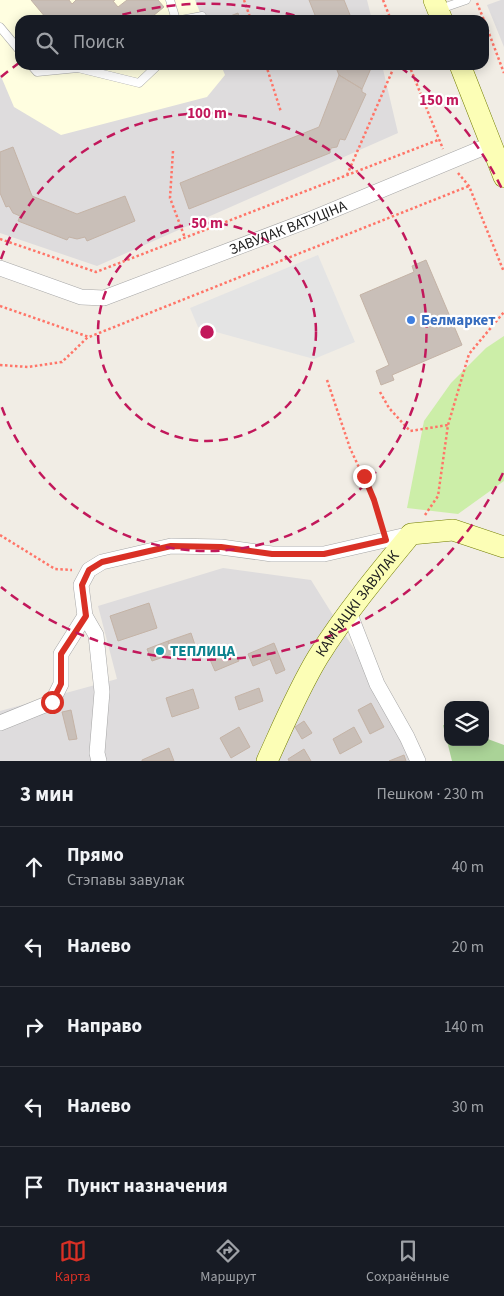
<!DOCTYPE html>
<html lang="ru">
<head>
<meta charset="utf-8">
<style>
	:root { --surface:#171b24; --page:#242831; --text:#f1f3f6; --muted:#9ea1a6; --line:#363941; --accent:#d93025 }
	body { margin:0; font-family:"Source Sans 3",sans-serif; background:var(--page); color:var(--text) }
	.controls { position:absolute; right:15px; bottom:15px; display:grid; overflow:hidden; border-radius:10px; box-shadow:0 2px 12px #0003 }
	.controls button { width:45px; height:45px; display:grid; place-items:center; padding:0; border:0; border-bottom:1px solid var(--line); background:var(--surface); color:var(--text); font:25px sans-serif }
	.stop { position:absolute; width:15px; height:15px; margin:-11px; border:4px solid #d93025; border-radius:50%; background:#fff }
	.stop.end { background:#d93025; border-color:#fff; box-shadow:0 1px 5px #0008 }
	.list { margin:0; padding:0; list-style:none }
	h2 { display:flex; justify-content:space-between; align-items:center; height:65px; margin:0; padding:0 20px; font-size:21px }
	h2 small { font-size:16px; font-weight:400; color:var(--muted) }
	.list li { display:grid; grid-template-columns:32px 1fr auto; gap:15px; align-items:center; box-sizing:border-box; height:80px; padding:0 20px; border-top:1px solid var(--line) }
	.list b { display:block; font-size:19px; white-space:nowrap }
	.list p { margin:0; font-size:16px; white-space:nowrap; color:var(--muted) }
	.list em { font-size:16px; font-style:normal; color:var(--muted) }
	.icon { flex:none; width:28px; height:28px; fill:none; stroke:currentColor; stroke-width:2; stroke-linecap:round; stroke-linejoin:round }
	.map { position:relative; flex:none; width:504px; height:761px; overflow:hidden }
	.search { position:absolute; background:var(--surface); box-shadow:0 2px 12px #0003; left:15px; right:15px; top:15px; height:55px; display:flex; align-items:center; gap:12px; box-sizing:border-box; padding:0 18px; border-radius:15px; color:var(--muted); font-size:19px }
	.sheet { height:465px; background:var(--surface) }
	nav { display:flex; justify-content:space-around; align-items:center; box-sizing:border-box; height:70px; border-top:1px solid var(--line); background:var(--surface); font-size:14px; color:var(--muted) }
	nav a { display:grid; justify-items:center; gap:2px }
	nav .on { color:var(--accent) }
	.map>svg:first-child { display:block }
	.residential { fill:#dedcdd }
	.education { fill:#fffee0 }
	.grass { fill:#cceea8 }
	.forest { fill:#aad397 }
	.parking { fill:#e4e4e4 }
	.building { fill:#c9bfb8; stroke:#c4b3a6 }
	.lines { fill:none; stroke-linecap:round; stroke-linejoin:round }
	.service-casing { stroke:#a7a7a7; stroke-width:9 }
	.minor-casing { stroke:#a7a7a7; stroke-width:16 }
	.secondary-casing { stroke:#727d00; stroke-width:22 }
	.path { stroke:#ff7568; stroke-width:2.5; stroke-dasharray:2.5 2.5; stroke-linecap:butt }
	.service { stroke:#fff; stroke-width:8 }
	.minor { stroke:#fff; stroke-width:15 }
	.secondary { stroke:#fcfeb6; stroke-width:21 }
	.route { stroke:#d93025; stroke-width:6 }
	.ring { fill:none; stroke:#c2185b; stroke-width:2.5; stroke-dasharray:9 6 }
	.shop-dot { fill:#3f7fe0; stroke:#fff; stroke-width:2 }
	.culture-dot { fill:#0f9aa8; stroke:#fff; stroke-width:2 }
	.labels { text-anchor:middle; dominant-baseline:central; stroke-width:4.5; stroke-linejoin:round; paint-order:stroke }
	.street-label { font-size:15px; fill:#202020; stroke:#fff }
	.shop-label { font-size:15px; font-weight:bold; fill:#366cbe; stroke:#fff; text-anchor:start }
	.culture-label { font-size:15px; font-weight:bold; fill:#0d838f; stroke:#fff; text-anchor:start }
	.centre { fill:#c2185b; stroke:#fff; stroke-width:2.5 }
	.ring-label { font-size:15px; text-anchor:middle; font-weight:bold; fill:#c2185b; stroke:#fff; stroke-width:4.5; stroke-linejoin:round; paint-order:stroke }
</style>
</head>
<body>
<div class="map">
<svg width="504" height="761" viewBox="0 0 504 761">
	<rect width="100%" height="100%" fill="#f1ede5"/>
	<path class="residential" d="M0 0H367L372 20H20V65H382L398 133 97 266 0 233Z
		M501 0H504V47L487 5Z
		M223 568 311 580 424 761H0V711L117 679 98 606Z"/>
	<path class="education" d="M0 0H195L203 20H20V65H221L225 75 207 97 61 135 14 107 0 74Z"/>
	<path class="grass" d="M504 336V481L458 514 407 508 424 421 451 383 486 348Z"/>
	<path class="forest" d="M443 725 448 726V742H485V738L504 745V761H452Z"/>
	<path class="parking" d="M318 255 355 342 314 359 198 327 190 308Z"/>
	<path class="building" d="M31 0H69L72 4 76 0H115L113 1 118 7 127 0H158L164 7 148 20H43L46 18Z
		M309 0H344L352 20H317Z
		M238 13 240 20H220Z
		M335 65H371L372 66 362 89 339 75Z
		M339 75 362 89V92L366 94 345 140 340 139 337 147 331 148 330 153 189 209 180 183 319 127Z
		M13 147 32 196 77 214 125 196 135 221 87 241 85 237 77 239 69 237 67 240 18 221 20 216 13 213 9 206 6 207 0 193V152Z
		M426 260 462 345 392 375 394 380 381 385 376 371 389 365 360 295 414 272 412 266Z
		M149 603 157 628 118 641 110 616Z
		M191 633 195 645 172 654 168 641Z
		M168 641 172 654 152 661 147 649Z
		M274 643 285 670 276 674 270 659 253 666 248 654Z
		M232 645 239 661 215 671 208 655Z
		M259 688 263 701 239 710 235 697Z
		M193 689 199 708 172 717 166 698Z
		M371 703 384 727 370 734 358 710Z
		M71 710 77 739 69 740 62 712Z
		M304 721 312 733 302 739 295 727Z
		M239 727 250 747 231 758 220 738Z
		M354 727 362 742 340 754 333 739Z
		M169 748 174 761H142V760Z
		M304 749 311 761H289L288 759Z
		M404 755 406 761H389Z"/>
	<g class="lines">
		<defs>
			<path id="service" d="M170 0 176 20
				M440 9 466 0
				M181 20 202 16
				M0 27 20 51
				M31 65 37 72 78 68 139 83 158 65"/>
			<g id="minor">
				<path id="s1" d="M0 268 81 297 104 298 309 220 492 144"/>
				<path d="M349 612 377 684 407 737 418 761"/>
				<path d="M0 723 52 702 61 684V654L85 616"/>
				<path d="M99 761 97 753 102 692 96 635 85 616 81 585 89 570 102 562 171 546 221 547 272 554H324L411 534"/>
			</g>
			<g id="secondary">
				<path d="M434 0 442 20"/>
				<path d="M460 65 504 177"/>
				<path id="s2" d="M267 761C283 726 298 690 318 657 345 614 378 574 411 534L453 530 504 547"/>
			</g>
		</defs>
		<use href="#service" class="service-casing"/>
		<use href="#minor" class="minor-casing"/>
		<use href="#secondary" class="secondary-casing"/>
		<path class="path" d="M244 0 251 20
			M383 0 391 20
			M477 3 484 20
			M484 20 504 73
			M266 65 281 112
			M409 65 443 149
			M173 151 170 198 185 238
			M458 173 469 186 504 272
			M347 175 394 67
			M0 239 96 272 438 140
			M0 306 89 337 469 186
			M0 365 28 367 62 362 88 337
			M327 380 350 448 374 500 382 527
			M380 392 389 408 410 431 448 425
			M425 515 438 496 448 425 469 354 504 312
			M0 535 55 569 72 570"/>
		<use href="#service" class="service"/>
		<use href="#minor" class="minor"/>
		<use href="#secondary" class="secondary"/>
	</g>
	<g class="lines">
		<path class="route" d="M52 702 61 684V654L86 616 82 585 89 570 102 562 171 546 221 547 272 554H324L386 540 374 500 364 476"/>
	</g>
	<g class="ring">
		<circle cx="207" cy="332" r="109"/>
		<path d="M1 259A219 219 0 1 1 1 405"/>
		<path d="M503 473A328 328 0 0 1 1 587M1 77A328 328 0 0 1 19 63M108 19A328 328 0 0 1 306 19M400 67A328 328 0 0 1 503 191"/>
	</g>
	<circle class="shop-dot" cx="411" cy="320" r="5"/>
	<circle class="culture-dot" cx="160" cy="651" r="5"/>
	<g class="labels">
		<g class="street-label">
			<text stroke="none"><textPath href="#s1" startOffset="306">ЗАВУЛАК ВАТУЦІНА</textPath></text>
			<text stroke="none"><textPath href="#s2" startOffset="182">КАМЧАЦКІ ЗАВУЛАК</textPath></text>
		</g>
		<g class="shop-label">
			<text x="421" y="320">Белмаркет</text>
		</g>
		<g class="culture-label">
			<text x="170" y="651">ТЕПЛИЦА</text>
		</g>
	</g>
	<circle cx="207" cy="332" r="8" class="centre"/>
	<g class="ring-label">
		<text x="439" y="105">150 m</text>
		<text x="207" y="118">100 m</text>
		<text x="207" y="228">50 m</text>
	</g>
</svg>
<div class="controls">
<button><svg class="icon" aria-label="layers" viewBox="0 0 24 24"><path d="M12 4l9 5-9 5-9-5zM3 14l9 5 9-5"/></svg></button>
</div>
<div class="stop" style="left:52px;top:702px"></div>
<div class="stop end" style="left:364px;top:476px"></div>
<div class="search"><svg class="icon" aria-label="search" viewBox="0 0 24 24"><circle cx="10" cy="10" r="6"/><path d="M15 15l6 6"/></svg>Поиск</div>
</div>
<section class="sheet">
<h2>3 мин<small>Пешком · 230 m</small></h2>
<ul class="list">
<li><svg class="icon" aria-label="ahead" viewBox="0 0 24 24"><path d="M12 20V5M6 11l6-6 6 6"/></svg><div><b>Прямо</b><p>Стэпавы завулак</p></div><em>40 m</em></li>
<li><svg class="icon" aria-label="left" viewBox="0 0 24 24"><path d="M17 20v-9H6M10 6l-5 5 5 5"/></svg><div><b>Налево</b></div><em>20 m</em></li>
<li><svg class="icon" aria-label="right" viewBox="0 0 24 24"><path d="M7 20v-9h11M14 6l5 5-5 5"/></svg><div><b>Направо</b></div><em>140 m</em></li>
<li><svg class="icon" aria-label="left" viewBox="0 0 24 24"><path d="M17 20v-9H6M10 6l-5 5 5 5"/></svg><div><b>Налево</b></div><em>30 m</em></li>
<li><svg class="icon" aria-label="arrive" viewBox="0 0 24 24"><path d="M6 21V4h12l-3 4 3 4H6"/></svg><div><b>Пункт назначения</b></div></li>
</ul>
</section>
<nav>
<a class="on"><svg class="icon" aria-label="map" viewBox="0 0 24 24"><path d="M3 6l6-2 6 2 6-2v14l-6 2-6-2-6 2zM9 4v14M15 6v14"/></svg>Карта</a>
<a><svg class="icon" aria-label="directions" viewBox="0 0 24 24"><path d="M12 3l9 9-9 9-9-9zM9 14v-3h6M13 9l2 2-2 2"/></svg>Маршрут</a>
<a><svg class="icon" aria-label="saved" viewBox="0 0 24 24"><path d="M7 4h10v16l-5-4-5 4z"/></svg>Сохранённые</a>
</nav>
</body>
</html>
